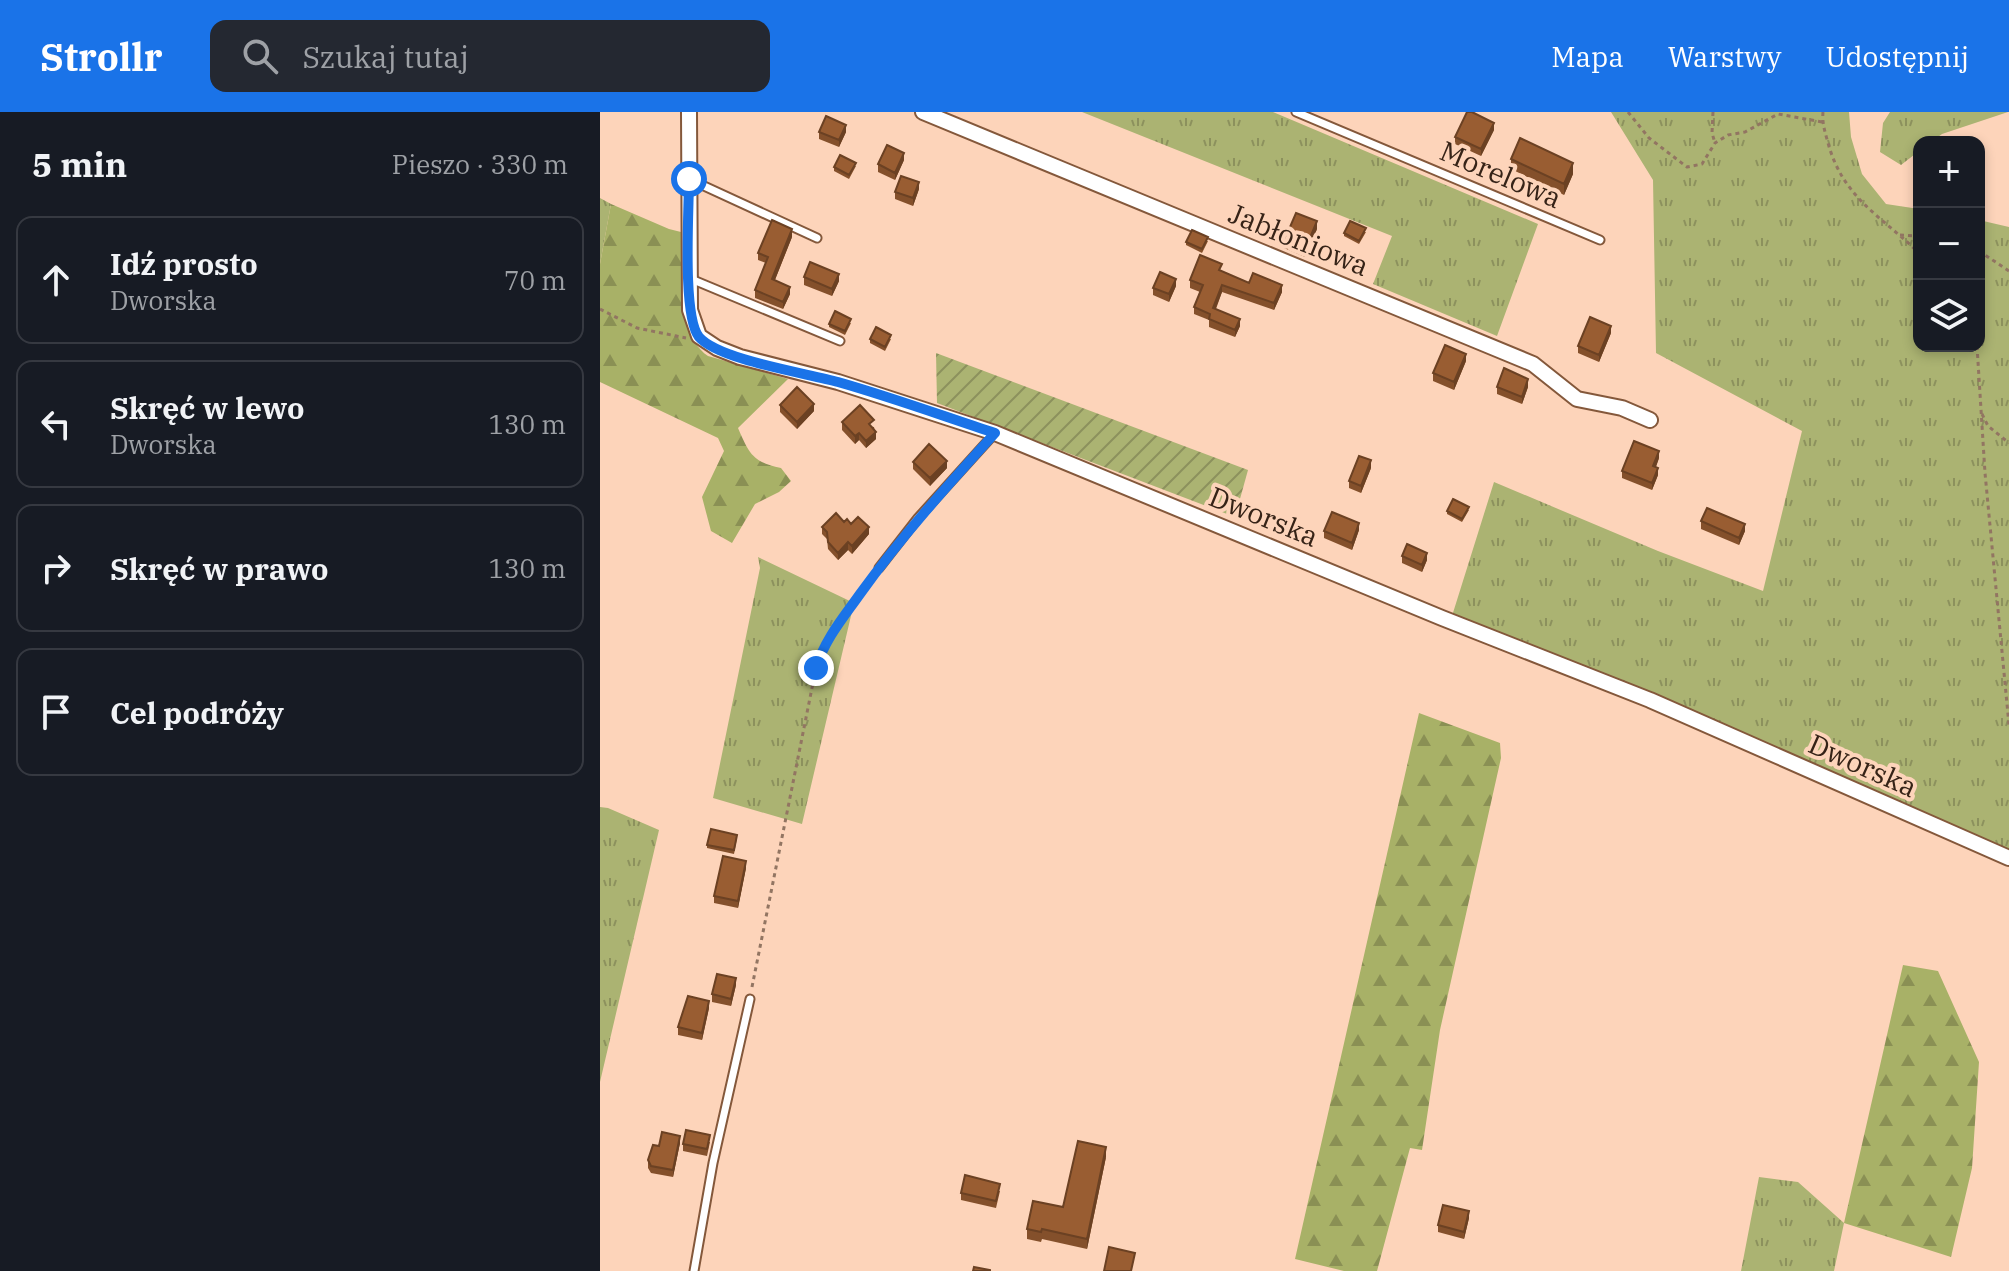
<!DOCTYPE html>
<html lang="pl">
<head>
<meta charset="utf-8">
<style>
	:root { --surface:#171b24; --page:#242831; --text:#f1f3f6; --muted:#9ea1a6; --line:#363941; --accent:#1a73e8 }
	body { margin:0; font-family:"IBM Plex Serif",serif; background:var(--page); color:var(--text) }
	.controls { position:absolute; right:24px; top:24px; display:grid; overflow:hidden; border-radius:16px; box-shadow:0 4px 12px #0003 }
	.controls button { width:72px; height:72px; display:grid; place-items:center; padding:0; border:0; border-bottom:2px solid var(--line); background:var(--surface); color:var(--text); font:40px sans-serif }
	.stop { position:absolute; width:24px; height:24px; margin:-18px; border:6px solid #1a73e8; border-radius:50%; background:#fff }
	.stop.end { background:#1a73e8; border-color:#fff; box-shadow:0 2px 8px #0008 }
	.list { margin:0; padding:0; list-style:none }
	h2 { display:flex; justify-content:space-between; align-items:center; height:104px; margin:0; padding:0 32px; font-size:34px }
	h2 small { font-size:26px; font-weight:400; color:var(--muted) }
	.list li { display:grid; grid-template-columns:52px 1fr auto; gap:24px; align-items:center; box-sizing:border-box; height:128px; margin:0 16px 16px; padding:0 16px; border:2px solid var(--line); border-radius:16px }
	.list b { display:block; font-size:30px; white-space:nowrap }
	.list p { margin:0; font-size:26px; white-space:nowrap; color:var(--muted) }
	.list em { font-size:26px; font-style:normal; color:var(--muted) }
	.icon { flex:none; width:44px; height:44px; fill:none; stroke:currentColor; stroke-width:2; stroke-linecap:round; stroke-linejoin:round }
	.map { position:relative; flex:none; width:1409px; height:1159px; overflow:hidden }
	header { display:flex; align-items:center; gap:48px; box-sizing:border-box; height:112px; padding:0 40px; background:var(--accent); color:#fff }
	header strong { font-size:38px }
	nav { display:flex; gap:44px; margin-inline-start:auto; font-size:28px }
	.search { width:560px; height:72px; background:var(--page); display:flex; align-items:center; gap:20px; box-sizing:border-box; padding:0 28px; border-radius:16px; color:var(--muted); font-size:30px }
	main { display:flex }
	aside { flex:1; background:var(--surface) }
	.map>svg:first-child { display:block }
	.grass { fill:url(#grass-tufts) }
	.forest { fill:url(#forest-firs) }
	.garden { fill:url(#garden-furrows) }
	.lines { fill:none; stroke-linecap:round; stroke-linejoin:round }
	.lane-casing { stroke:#84583b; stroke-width:11 }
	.street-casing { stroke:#84583b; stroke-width:18 }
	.path { stroke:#927562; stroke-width:3; stroke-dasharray:4 4; stroke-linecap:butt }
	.lane { stroke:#fff; stroke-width:7 }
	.street { stroke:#fff; stroke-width:14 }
	.wall { fill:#84502b }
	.shaded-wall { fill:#6b4123 }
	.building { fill:#995d32; stroke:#6b4123; stroke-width:2 }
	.route { stroke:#1a73e8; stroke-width:10 }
	.labels { text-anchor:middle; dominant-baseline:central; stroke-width:8; stroke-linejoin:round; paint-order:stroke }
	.street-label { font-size:28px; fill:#362317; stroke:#fdd4ba }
</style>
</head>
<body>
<header>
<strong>Strollr</strong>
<div class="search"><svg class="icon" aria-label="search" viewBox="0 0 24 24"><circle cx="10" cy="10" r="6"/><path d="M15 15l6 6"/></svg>Szukaj tutaj</div>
<nav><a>Mapa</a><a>Warstwy</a><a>Udostępnij</a></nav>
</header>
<main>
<aside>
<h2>5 min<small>Pieszo · 330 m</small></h2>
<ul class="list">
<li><svg class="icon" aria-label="ahead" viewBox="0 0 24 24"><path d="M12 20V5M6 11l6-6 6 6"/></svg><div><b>Idź prosto</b><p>Dworska</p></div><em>70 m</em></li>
<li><svg class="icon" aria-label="left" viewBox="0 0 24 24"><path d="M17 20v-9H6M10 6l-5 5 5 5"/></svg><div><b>Skręć w lewo</b><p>Dworska</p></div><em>130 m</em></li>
<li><svg class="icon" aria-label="right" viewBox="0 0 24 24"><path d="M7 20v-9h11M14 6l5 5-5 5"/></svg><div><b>Skręć w prawo</b></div><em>130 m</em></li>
<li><svg class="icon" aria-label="arrive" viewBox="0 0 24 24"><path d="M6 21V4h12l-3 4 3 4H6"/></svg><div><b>Cel podróży</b></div></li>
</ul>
</aside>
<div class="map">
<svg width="1409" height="1159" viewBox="0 0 1409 1159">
	<defs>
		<pattern id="grass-tufts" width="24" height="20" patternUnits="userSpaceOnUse" patternTransform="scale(2)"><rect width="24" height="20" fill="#abb372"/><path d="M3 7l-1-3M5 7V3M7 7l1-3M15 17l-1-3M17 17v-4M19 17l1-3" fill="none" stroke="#8c915d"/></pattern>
		<pattern id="forest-firs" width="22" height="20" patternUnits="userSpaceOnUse" patternTransform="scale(2)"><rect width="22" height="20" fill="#a8b167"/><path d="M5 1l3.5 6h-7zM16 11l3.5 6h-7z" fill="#8a9054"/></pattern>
		<pattern id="garden-furrows" width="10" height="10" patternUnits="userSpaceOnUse" patternTransform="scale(2)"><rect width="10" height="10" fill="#abb372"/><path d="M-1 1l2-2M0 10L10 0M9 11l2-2" fill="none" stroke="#8c915d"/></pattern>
	</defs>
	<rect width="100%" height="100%" fill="#fdd4ba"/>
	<path class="grass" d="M482 0H673L938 112 897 224 773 172 792 124Z
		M1011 0H1249L1251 25 1262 62 1286 92 1319 97V234H1379V108L1409 115V740L852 504 894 370 1058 439 1163 479 1202 319 1056 241 1053 68Z
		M1290 0H1408L1342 22 1331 30H1319V39L1301 53 1280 40 1283 11Z
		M0 86 11 92 0 152Z
		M158 445 254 491 202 712 113 686 160 456Z
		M0 695 8 696 59 718 0 970Z
		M1159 1065 1198 1070 1244 1111 1234 1159H1141Z"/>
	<path class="forest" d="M11 92 69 117 85 121C80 157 75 221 108 244L188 267 138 316C149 341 152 350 181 356L191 369 179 380 155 392 132 431 111 419 102 385 124 339 118 326 0 270V152Z
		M819 601 900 631 901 646 840 918 822 1038 810 1036 777 1159H744L695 1147Z
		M1303 853 1338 859 1379 950 1372 1056 1351 1145 1244 1111Z"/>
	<path class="garden" d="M336 241 648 358 635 405 337 291Z"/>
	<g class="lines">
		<defs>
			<path id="lane" d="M696 0 1000 128
				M91 68 217 126
				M91 167 240 229
				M279 456 318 406 395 321
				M94 1159 113 1051 150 887"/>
			<path id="street" d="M89 0 90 198 99 224 117 236 140 245 238 270 395 321 842 506 1050 588 1409 746
				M323 0 933 252 977 287 1022 296 1050 308"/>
		</defs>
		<use href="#lane" class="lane-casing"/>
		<use href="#street" class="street-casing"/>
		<path class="path" d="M1028 0 1049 26 1087 55 1102 52 1115 31 1128 23 1145 20 1178 2 1222 10
			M1113 0 1112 21 1115 31
			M1223 0C1222 11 1225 20 1228 31 1243 86 1281 104 1319 141
			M1300 123 1319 124
			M1379 139 1409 159
			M0 197 37 216 86 226
			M1377 234 1385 361 1409 613
			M1382 302 1388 314 1409 331
			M152 875 216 556 223 533 272 466"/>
		<use href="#lane" class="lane"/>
		<use href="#street" class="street"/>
	</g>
	<path class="wall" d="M894 18 881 44 855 32V25Z
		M219 20H246L239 35 219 27Z
		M911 47 973 62 964 83 911 57Z
		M304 48 295 68 278 60V52Z
		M256 54 249 67 234 59V55Z
		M319 77 313 94 295 87V80Z
		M717 117 705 145 684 136V129Z
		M766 120 759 132 744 124V121Z
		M192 125 175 168 190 182 183 197 155 186V178L166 151 158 148V141Z
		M608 129 602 141 586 133V130Z
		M622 160 649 171 682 180 674 198 622 180 616 197 640 214 635 225 609 215V208L594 202V195L600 180 590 176V168Z
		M204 165 239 169 232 184 204 173Z
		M576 174 569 190 553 183V176Z
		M251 211 245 223 229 215V212Z
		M1011 221 999 250 978 241V234Z
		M270 227H291L285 239 270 231Z
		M866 249 854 278 833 269V261Z
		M897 275H928L922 292 897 282Z
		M180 293 214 299 197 317 180 300Z
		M242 310 274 315 276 327 266 336 259 328 255 332 242 318Z
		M1059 346 1056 355 1058 363 1052 378 1022 366V359Z
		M313 350 347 356 330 374 313 357Z
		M771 356 761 381 749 376V369Z
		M869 398 862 410 847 402V399Z
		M1101 409 1145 419 1139 433 1101 417Z
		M244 410 251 412 269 422 252 442 248 438 238 448 228 437 227 427 222 422V415Z
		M759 418 752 438 724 426V419Z
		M802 444 827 448 822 460 802 451Z
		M137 726 134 742 107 736V733Z
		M146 756 138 796 114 791V784Z
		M136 873 131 894 112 890V882Z
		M109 896 102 928 78 923V915Z
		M110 1030 107 1044 83 1039V1032Z
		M80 1031 73 1065 51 1061 48 1056V1048L59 1034Z
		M506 1045 487 1137 442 1127 441 1130 427 1127V1117L463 1095Z
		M400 1079 396 1096 361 1088V1081Z
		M869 1106 864 1127 838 1120V1113Z"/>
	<path class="shaded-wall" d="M894 11V18L881 44V37Z
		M246 13V20L239 35V28Z
		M304 41V48L295 68V61Z
		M973 51V62L964 83V72Z
		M319 70V77L313 94V86Z
		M717 109V117L705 145V138Z
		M192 117V125L172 175V167Z
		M239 162V169L232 184V177Z
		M576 167V174L569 190V182Z
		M622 173V180L613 203V196Z
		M682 173V180L674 198V191Z
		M190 175V182L183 197V190Z
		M640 207V214L635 225V218Z
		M1011 214V221L999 250V243Z
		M866 242V249L854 278V270Z
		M928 267V275L922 292V285Z
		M214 292V299L197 317V310Z
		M276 320V327L266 336V329Z
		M259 321V328L255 332V324Z
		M1059 339V346L1053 362V354Z
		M771 348V356L761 381V374Z
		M347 349V356L330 374V366Z
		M1058 356V363L1052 378V371Z
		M759 411V418L752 438V431Z
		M1145 412V419L1139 433V426Z
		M269 415V422L252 442V434Z
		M248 430V438L238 448V441Z
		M827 441V448L822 460V453Z
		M146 749V756L138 796V789Z
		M136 866V873L131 894V887Z
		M109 889V896L102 928V921Z
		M80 1024V1031L73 1065V1058Z
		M506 1035V1045L487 1137V1127Z
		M869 1099V1106L864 1127V1120Z"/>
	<path class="building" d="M867 0H872L894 11 881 37 855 25Z
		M226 4 246 13 239 28 219 20Z
		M920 26 973 51 964 72 911 47Z
		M287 33 304 41 295 61 278 52Z
		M240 43 256 51 249 63 234 55Z
		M301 64 319 70 313 86 295 80Z
		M696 101 717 109 705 138 684 129Z
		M172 108 192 117 172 167 190 175 183 190 155 178 168 145 158 141Z
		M750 109 766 116 759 129 744 121Z
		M592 118 608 125 602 137 586 130Z
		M600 143 622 152 619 158 649 171 653 161 682 173 674 191 622 173 613 196 640 207 635 218 609 207 610 202 594 195 603 173 590 168Z
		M210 150 239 162 232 177 204 165Z
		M560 160 576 167 569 182 553 176Z
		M235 199 251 207 245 219 229 212Z
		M990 205 1011 214 999 243 978 234Z
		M276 215 291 223 285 235 270 227Z
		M845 233 866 242 854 270 833 261Z
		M904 256 928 267 922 285 897 275Z
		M197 275 214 292 197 310 180 293Z
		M260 293 274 308 269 312 276 320 266 329 259 321 255 324 242 310Z
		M1034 329 1059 339 1053 354 1058 356 1052 371 1022 359Z
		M329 332 347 349 330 366 313 350Z
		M759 344 771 348 761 374 749 369Z
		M853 387 869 395 862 407 847 399Z
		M1107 396 1145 412 1139 426 1101 409Z
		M732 400 759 411 752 431 724 419Z
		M236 401 244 410 247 407 251 412 258 405 269 415 252 434 248 430 238 441 228 430 227 420 222 415Z
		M807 432 827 441 822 453 802 444Z
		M111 717 137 723 134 738 107 733Z
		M123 744 146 749 138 789 114 784Z
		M117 862 136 866 131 887 112 882Z
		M88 884 109 889 102 921 78 915Z
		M86 1018 110 1023 107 1037 83 1032Z
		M62 1020 80 1024 73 1058 51 1054 48 1048 53 1033 59 1034Z
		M478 1029 506 1035 487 1127 442 1117 441 1120 427 1117 433 1089 463 1095Z
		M365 1063 400 1072 396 1089 361 1081Z
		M843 1093 869 1099 864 1120 838 1113Z
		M509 1135 535 1141 531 1159H504Z
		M374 1155 390 1158V1159H373Z"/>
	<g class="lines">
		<path class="route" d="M89 67C89 98 82 204 99 225 119 248 206 261 238 270 291 285 343 304 395 321 348 373 301 425 260 482 243 506 225 527 216 556"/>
	</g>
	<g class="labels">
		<g class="street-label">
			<text transform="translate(901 62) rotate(23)">Morelowa</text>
			<text transform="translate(699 127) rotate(22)">Jabłoniowa</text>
			<text transform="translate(664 404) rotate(22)">Dworska</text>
			<text transform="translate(1263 653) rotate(24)">Dworska</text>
		</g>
	</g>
</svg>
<div class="controls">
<button>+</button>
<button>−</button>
<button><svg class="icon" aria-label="layers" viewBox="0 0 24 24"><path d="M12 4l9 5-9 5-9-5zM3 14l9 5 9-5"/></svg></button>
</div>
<div class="stop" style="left:89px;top:67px"></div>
<div class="stop end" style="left:216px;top:556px"></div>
</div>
</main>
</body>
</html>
